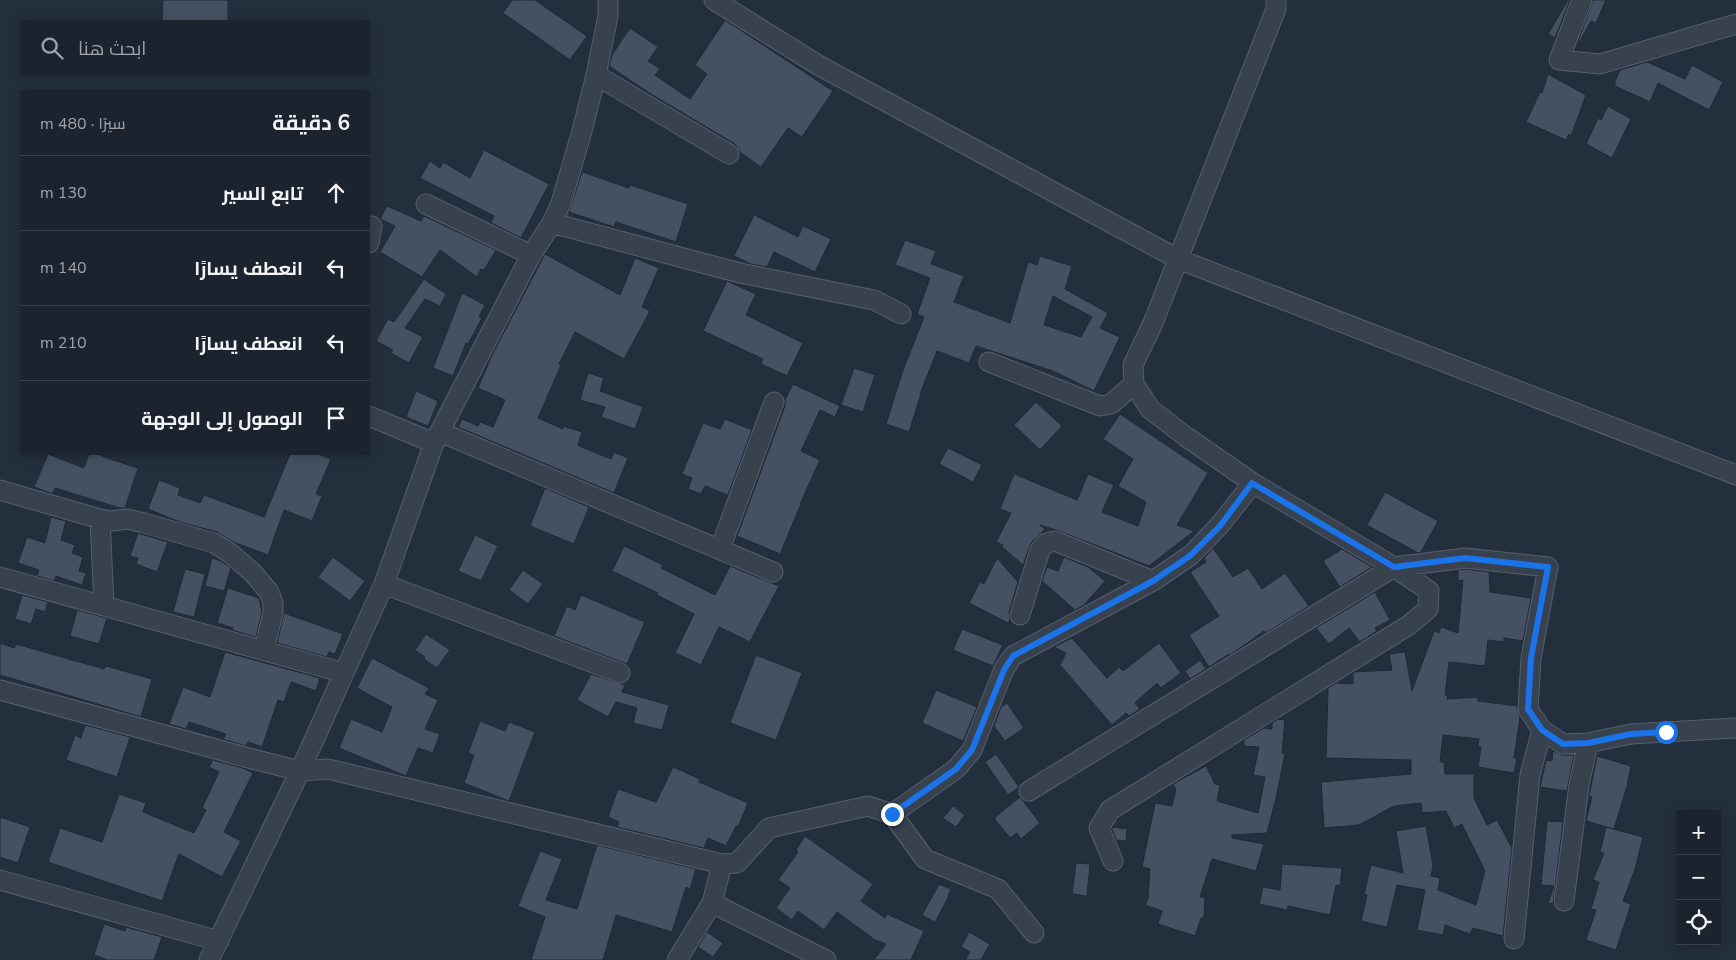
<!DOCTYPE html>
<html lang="ar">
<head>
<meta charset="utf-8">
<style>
	:root { --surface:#1b232e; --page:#282f3a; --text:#f1f3f6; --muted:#a0a4aa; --line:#39404a }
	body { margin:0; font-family:"Nunito Sans",Cairo,sans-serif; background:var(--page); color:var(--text); direction:rtl }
	.controls { position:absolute; right:15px; bottom:15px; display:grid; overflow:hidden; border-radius:0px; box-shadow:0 2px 12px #0003 }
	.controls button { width:45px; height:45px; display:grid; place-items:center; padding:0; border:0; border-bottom:1px solid var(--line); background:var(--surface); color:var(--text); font:25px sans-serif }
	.stop { position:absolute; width:15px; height:15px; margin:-11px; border:4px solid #1a73e8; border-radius:50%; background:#fff }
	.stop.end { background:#1a73e8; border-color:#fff; box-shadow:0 1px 5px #0008 }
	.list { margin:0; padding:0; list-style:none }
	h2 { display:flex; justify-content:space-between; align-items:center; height:65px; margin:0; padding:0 20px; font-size:21px }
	h2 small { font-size:16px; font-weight:400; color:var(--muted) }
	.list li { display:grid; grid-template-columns:32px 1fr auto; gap:15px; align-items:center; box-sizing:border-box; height:75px; padding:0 20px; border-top:1px solid var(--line) }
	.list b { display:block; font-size:19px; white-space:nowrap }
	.list em { font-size:16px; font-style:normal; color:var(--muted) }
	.icon { flex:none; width:28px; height:28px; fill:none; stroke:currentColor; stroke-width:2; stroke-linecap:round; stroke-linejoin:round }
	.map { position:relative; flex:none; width:1736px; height:960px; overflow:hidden; direction:ltr }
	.search { position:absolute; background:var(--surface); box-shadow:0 2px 12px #0003; left:20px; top:20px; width:350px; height:55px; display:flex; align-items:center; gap:12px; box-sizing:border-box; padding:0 18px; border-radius:0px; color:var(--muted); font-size:19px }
	.panel { position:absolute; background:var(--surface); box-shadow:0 2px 12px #0003; left:20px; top:90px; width:350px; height:365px; border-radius:0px; direction:rtl }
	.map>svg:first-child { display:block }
	.building { fill:#455162; stroke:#1f2835; fill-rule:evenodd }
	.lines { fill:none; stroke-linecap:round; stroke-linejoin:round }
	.street-casing { stroke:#565f6c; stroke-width:21 }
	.street { stroke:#38414e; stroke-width:19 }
	.route { stroke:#1a73e8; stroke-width:6 }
</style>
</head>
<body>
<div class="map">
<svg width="1736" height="960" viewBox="0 0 1736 960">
	<rect width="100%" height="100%" fill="#242f3e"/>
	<path class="building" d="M163 0H228V21H162Z
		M512 0H535L587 36 570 60 503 13Z
		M1568 0H1570L1555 38 1548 34Z
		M1593 0H1606L1596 23 1591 21 1575 50Z
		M725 20 833 91 802 137 788 128 761 167 740 152 735 144 651 94 609 66 612 55 630 28 658 47 648 61 660 69 655 75 690 99 707 74 695 65Z
		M1647 62 1685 79 1692 65 1723 82 1709 110 1658 83 1650 102 1615 86V81L1620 70Z
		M1548 74 1586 95 1571 136 1569 134 1566 140 1526 122 1540 92 1542 93Z
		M1608 106 1631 119 1612 158 1586 144 1598 118 1601 120Z
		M484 150 549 184 521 238 491 223 494 216 420 178 430 161 440 168 443 162 470 178Z
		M582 172 629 188 630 185 688 204 676 242 616 222 614 227 569 212Z
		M387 206 421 221 424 216 496 250 484 270 481 269 477 277 440 250 422 277 380 252 395 226 380 219Z
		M754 215 798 237 803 226 831 239 815 272 774 252 767 267 751 264 734 256Z
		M905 240 936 251 931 264 964 276 954 302 1010 323 1028 262 1037 265 1040 256 1072 266 1065 289 1108 313 1100 328 1120 337 1094 391 1053 371 976 346 969 363 937 351 920 394H921L909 432 886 424 902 373 924 317 917 314 930 278 895 265ZM1053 296 1092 317 1081 337 1044 325Z
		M545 254 620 295 635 258 659 268 642 307 650 311 624 359 575 332 559 364 561 365 538 418 563 429V426L582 432 578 445 579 446 611 459 614 452 628 458 614 493 458 427 462 419 478 426 480 422 493 427 505 400 478 388 492 355Z
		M424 279 446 294 440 306 425 299 405 328 423 337 409 363 391 353 393 350 376 341 388 319 394 322Z
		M727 281 756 294 746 315 803 343 787 376 761 364 763 359 703 331Z
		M462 293 485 305 479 316 482 318 468 344 466 343 453 376 433 368Z
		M854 368 875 375 863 412 841 405Z
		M588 373 604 378 600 391 643 407 635 429 601 417 605 407 580 400Z
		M793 384 840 406 835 417 820 410 801 451 820 460 800 504H801L780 554 737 536 785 406V400Z
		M416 391 438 401 428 426 406 417Z
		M1036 402 1062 426 1040 450 1014 425Z
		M1120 414 1208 473 1177 525 1194 531 1149 566 1059 531 1040 525 1045 529 1031 543 1023 565 1002 547 1003 545 996 542 1011 513 1000 509 1014 474 1077 500 1088 474 1114 485 1102 512 1138 526 1146 502 1118 486 1133 459 1103 439Z
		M725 419 752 430 728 495 705 486 701 494 688 489 692 478 682 474 703 423 720 429Z
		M948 448 982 465 973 482 939 464Z
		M48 454 84 468 89 454H101V456L138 468 125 508H120L55 488 53 494 34 487Z
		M290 454H317L331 459 316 494 322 496 312 521 284 510 268 555 233 542 217 532 180 522 148 509 159 480 180 488 178 495 200 503 204 495 264 517Z
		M545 488 589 507 574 544 530 526Z
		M1385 492 1438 521 1421 552 1418 553 1367 525Z
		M51 517 66 521 61 540 75 545 72 553 83 557 79 571 86 573 82 585 56 576 54 581 37 576 39 570 18 563 27 537 45 543Z
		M138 533 168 542 157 572 136 564 138 558 130 556Z
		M475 535 498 546 481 581 458 571Z
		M624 546 663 565 661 568 715 595 730 566 779 586 750 642 719 627 701 665 675 653 694 614 657 595 658 593 612 571Z
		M1213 548 1233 577 1248 568 1262 589 1285 573 1309 606 1266 633 1264 631 1243 646 1230 655 1229 654 1209 667 1189 635 1219 616 1190 572 1206 562 1204 558Z
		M1342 549 1372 567 1340 587 1323 561Z
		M333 557 365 581 350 601 318 577Z
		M1064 557 1088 567 1105 581 1084 605 1075 610 1042 581 1047 567 1058 571Z
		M212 558 221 561 231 568 224 591 205 586Z
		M997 558 1018 582 1009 612 1010 619 1008 623 969 603 980 582 984 584Z
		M185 569 205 574 194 617 173 612Z
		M1465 569 1489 572 1490 592 1531 598 1523 641 1504 638V642L1488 640 1485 666 1449 662 1445 695H1448L1447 699 1478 697V701L1517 706 1520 717 1514 758 1517 759 1514 773 1478 767 1481 747 1478 746 1479 739 1443 735 1440 762H1444L1445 774H1474V798L1487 825 1497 820 1512 848 1503 936 1473 928 1470 934 1445 925 1443 935 1417 930 1425 890 1397 885 1387 927 1361 921 1367 895 1364 894 1371 865 1403 873 1396 831 1426 826 1433 866 1431 876 1440 878 1438 890 1476 905 1485 871 1462 824 1454 828 1446 811 1422 813 1421 803 1394 806 1359 825 1324 828 1321 782 1411 774V760L1326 758 1328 688 1336 683 1353 684V673L1354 672 1392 670 1389 654 1405 652 1412 691 1434 631 1439 633 1441 627 1458 633 1463 580 1458 581V570Z
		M523 570 543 584 528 604 509 590Z
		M228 588 259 598 262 612 256 637 232 630 233 628 217 623Z
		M1375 592 1390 620 1375 628 1377 631 1360 642 1349 628 1329 644 1316 628Z
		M22 595 48 602 45 612 36 609 31 624 15 619Z
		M581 595 645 622 627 664 554 636 567 606 575 610Z
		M77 610 107 618 99 644 70 636Z
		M284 613 343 634 335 654 329 652 327 657 277 643Z
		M962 629 1003 645 993 666 953 650Z
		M426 634 450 650 437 668 424 659 425 657 415 650Z
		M1072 638 1107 678 1119 667 1123 671 1159 643 1181 673 1161 688 1157 683 1135 703 1140 709 1129 716 1126 713 1112 725 1060 665 1066 653 1054 647Z
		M0 643 14 648 16 644 104 669 106 666 152 679 141 717 0 675Z
		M225 652 320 678 316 691 291 682 284 702 278 700 262 747 248 742 246 746 223 739 226 734 189 722 186 729 169 724 183 687 210 697Z
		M756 655 802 673 776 740 730 723Z
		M372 658 429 688 425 694 438 700 425 729 440 734 433 753 418 748 406 776 339 748 351 719 382 732 392 707 357 688Z
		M1200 660 1206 669 1190 679 1185 671Z
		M591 674 625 685 622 692 669 705 662 730 633 723 637 708 616 702 608 717 577 700Z
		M936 690 977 707 963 741 922 723Z
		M1007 703 1024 728 1005 741 994 726 1001 707Z
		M1278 719 1285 720 1282 753 1285 754 1276 798 1267 833 1232 835V838L1264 844 1256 871 1212 859 1200 897H1205L1204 918H1201L1195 936 1158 924 1162 911 1145 905 1148 899 1150 869 1142 867 1155 803 1172 806 1176 789 1173 784 1206 766 1215 784 1220 785 1217 801 1258 813 1265 777 1253 775 1259 747 1244 746V740L1264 728 1272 729V723Z
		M480 721 505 731 509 722 535 732 509 801 464 783 474 755 468 753Z
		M85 725 130 737 117 777 66 760 75 735 81 738Z
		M1553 751 1563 755H1574L1567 791 1540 787 1546 760 1552 761Z
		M996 754 1019 787 1008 795 985 762Z
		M1597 756 1631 766 1627 786 1614 829 1586 821 1592 797 1589 796Z
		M213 760 243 768 253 773 224 832 241 841 222 877 179 854 162 901 48 862 60 828 102 842 119 794 146 803 143 812 194 833 206 810 202 808 219 772 209 767Z
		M673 767 700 779 699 782 748 803 738 827 736 826 726 846 708 838 704 848 617 827 619 822 608 817 618 789 656 802Z
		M1020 797 1040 823 1021 839 1017 833 1010 838 994 818Z
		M953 806 965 815 956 827 943 818Z
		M0 817 30 827 18 863 0 857Z
		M1547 821 1563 822 1553 904 1548 903 1554 886 1541 885Z
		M1112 827 1127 829 1126 841 1116 840 1112 829Z
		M1606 827 1643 837 1635 869 1623 901 1631 904 1616 950 1586 940 1596 910 1591 909 1599 882 1593 880 1604 853 1600 852Z
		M805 836 873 884 861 901 885 918 887 914 924 931 911 960H874L886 944 875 940 837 912 824 930 798 911 792 920 776 908 790 888 778 880 798 852 796 850Z
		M597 845 696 869 690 889 686 887 672 932 616 915 603 960H531L545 917 518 906 540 851 562 859 546 900 577 909Z
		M1076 863 1090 864 1087 896 1072 894Z
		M1282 864 1342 868 1340 886 1336 885 1330 915 1288 906 1287 910 1259 904 1263 887 1280 890Z
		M939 884 951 889 948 896H949L935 922 922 915Z
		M104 924 125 931 126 927 162 937 154 960H108L94 955Z
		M707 932 723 943 713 957 698 947Z
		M969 932 990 944 981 960H965L970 952 961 947Z"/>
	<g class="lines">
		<defs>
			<path id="street" d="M714 0 818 65 1178 259 1736 475
				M1276 0V9L1153 323 1133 365 1134 384 1150 409 1185 436 1253 483 1394 567 1465 558 1548 567 1531 658 1528 709 1542 730 1563 744 1588 743 1631 734 1736 728
				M1582 0 1559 60 1600 64 1736 24
				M596 75 729 154
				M426 204 531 255
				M552 223 740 273 874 300 901 314
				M369 243 372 226
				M989 362 1100 406 1111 404 1134 384
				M369 416 434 443
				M440 432 773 572
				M0 490 100 519 111 521 127 519 144 523 214 543 230 553 253 573 269 592 273 603V613L264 650
				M100 519 104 606
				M720 549 774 402
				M0 577 344 673
				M384 584 620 673
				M1020 615 1040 550 1046 543 1055 541 1153 581
				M0 690 256 760 300 771 328 769 722 864 712 903 826 960
				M1029 791 1394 567 1429 591 1428 609 1409 625 1110 810 1099 828 1113 861
				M892 814 956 769 972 750 1004 669 1013 656 1153 581 1191 555 1219 526 1253 483
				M722 864 737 863 769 828 868 806 892 814 925 859 998 889 1034 933
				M0 880 219 941
				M1564 901 1579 785 1588 743
				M1514 939 1530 775 1542 730
				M209 960 300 771 384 584 434 443 531 255 552 223 561 203 582 131 596 75 608 16V0
				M677 960 712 903"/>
		</defs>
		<use href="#street" class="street-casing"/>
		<use href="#street" class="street"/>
	</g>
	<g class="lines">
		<path class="route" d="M892 814 956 769 972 750 1004 670 1013 656 1153 581 1191 555 1220 526 1252 483 1394 567 1465 558 1548 567 1531 658 1528 709 1542 730 1563 744 1588 743 1631 734 1666 732"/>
	</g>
</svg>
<div class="controls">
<button>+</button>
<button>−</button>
<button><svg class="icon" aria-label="locate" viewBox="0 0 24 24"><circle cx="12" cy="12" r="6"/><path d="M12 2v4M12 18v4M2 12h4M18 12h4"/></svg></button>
</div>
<div class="stop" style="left:1666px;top:732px"></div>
<div class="stop end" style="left:892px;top:814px"></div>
<div class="search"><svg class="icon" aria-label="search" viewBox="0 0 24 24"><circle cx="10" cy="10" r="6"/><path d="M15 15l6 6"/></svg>ابحث هنا</div>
<section class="panel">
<h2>6 دقيقة<small>سيرًا · 480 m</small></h2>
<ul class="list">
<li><svg class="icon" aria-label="ahead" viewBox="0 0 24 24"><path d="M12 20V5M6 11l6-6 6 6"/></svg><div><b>تابع السير</b></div><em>130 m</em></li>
<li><svg class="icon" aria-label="left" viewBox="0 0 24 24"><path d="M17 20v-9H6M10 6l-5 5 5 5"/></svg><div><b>انعطف يسارًا</b></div><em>140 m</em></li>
<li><svg class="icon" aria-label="left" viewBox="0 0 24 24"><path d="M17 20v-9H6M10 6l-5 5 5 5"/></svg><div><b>انعطف يسارًا</b></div><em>210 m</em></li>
<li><svg class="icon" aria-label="arrive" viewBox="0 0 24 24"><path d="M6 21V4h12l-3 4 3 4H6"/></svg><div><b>الوصول إلى الوجهة</b></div></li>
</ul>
</section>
</div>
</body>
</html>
